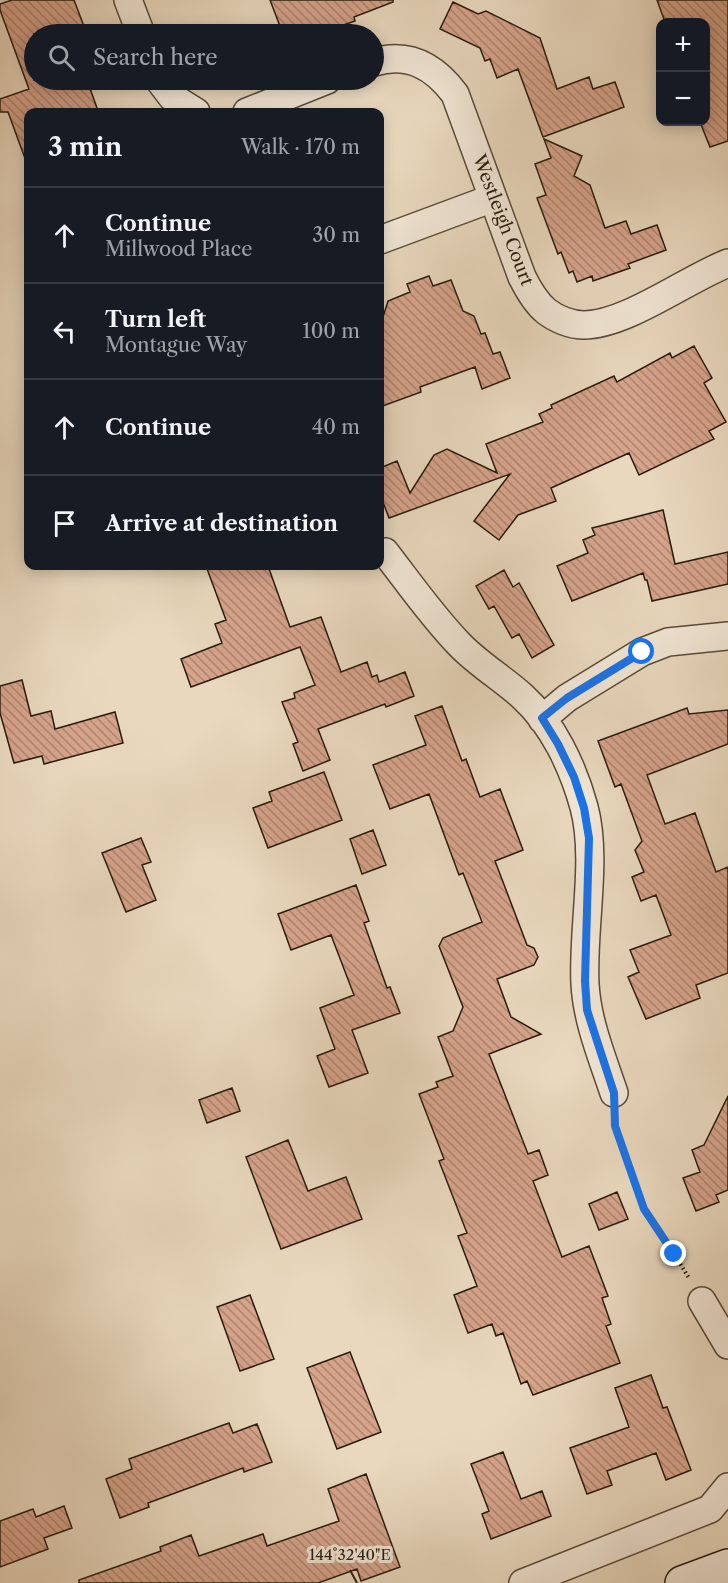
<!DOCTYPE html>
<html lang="en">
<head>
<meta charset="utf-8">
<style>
	:root { --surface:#171b24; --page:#20242c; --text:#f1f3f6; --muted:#9ea1a6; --line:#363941 }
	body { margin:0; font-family:"Libre Caslon Text",serif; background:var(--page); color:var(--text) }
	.controls { position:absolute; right:18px; top:18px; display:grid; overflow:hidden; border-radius:12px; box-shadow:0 3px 15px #0003 }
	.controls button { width:54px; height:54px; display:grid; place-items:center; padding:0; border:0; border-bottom:2px solid var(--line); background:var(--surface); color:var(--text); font:30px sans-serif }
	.stop { position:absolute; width:18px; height:18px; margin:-14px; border:4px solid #1a73e8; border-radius:50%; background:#fff }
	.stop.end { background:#1a73e8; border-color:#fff; box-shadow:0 2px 6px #0008 }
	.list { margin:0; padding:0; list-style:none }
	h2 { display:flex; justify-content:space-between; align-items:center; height:78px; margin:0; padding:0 24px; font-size:26px }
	h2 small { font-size:20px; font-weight:400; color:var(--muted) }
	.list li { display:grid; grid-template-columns:39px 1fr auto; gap:18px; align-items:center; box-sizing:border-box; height:96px; padding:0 24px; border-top:2px solid var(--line) }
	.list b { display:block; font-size:22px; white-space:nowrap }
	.list p { margin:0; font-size:20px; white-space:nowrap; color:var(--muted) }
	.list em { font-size:20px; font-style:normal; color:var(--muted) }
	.icon { flex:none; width:33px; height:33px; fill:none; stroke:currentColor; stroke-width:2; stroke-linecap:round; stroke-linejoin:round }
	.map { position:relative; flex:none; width:728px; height:1583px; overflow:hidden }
	.search { position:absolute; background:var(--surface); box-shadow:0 3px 15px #0003; left:24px; top:24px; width:360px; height:66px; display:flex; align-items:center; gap:15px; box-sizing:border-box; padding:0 21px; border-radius:33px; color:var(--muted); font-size:22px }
	.panel { position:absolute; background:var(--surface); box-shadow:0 3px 15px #0003; left:24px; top:108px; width:360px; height:462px; border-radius:12px }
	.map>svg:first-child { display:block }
	.building { fill:url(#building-back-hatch); stroke:#281b0c; stroke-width:1.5 }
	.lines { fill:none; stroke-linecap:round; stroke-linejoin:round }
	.minor-casing { stroke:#584a38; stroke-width:30 }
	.secondary-casing { stroke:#281b0c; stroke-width:36 }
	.path { stroke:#281b0c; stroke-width:4; stroke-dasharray:1.5 3; stroke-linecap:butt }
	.minor { stroke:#f1e6d5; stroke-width:27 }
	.secondary { stroke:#f1e6d5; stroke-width:33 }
	.route { stroke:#1a73e8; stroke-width:8 }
	.ticks { fill:none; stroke:#281b0c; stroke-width:2 }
	.labels { text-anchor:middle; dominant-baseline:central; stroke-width:6; stroke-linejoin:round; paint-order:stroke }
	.street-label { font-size:18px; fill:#281b0c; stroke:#f1e6d5 }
	.ticks-label { font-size:15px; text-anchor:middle; fill:#281b0c; stroke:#f1e6d5; stroke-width:6; stroke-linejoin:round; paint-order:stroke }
</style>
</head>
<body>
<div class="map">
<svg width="728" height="1583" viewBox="0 0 728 1583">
	<defs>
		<pattern id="building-back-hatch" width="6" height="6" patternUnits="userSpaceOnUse" patternTransform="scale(1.5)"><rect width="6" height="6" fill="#d6a38b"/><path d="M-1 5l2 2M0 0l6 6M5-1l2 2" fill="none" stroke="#ae8470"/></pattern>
	</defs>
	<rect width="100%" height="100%" fill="#e9d8be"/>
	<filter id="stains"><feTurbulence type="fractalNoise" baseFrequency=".00333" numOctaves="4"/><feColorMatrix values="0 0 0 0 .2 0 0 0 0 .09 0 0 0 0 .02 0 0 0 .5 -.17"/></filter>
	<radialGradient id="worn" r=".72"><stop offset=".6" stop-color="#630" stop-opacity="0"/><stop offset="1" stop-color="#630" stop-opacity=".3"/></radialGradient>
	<path class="building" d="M12 0H74L85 29 71 34H34V80H87L97 108 86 112H28V161H26L8 112H0V99L29 89 0 10V4Z
		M270 0H393V2L354 17 355 21 318 34H283Z
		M657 0H728V141L710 147 700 122H705V22H665Z
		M453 2 478 14 486 11 540 38 557 89 589 77 593 89 615 82 624 107 543 137 518 69 497 78 490 59 485 61 480 48 440 29Z
		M544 139 582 156 574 176 590 185 605 228 626 221 631 234 657 225 666 250 628 264 630 268 593 281 592 276 577 282 573 271 569 273 561 252 558 254 537 198 546 195 535 164 551 158Z
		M429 276 433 286 451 280 463 311 474 316 481 334 485 333 493 354 500 352 510 378 482 389 475 367 420 387 421 392 380 407V318L383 317 388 301 410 292 407 284Z
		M694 346 712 378 704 383 726 422 709 431 714 439 639 475 629 453 551 488 556 501 518 515 499 540 474 521 510 474 389 518 380 494V468L397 461 410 493 434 455 447 449 497 473 486 444 543 422 539 414 552 408 551 405 614 376 617 382 670 353 672 358Z
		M663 510 675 564 728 552V584L652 601 647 580H645L643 573 572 601 557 566 588 553 583 540 595 535 592 528Z
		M206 566H268L290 627 321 617 341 672 367 662 372 677 377 675 379 682 405 672 414 696 386 707 385 704 318 729 330 760 303 771 293 744 298 742 282 702 295 698 294 693 315 685 300 647 191 687 181 659 222 643 215 624 226 620Z
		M504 570 513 587 519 583 554 645 532 658 519 634 512 638 494 606 489 609 476 586Z
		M22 680 31 716 51 711 55 729 115 712 123 743 44 764 42 756 14 763 0 713V686Z
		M442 706 462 761 466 759 480 797 500 789 523 850 495 861 527 945 534 948 538 957 534 965 497 979 511 1017 541 1034 489 1054 528 1154 539 1150 548 1175 533 1181 562 1257 589 1246 608 1296 602 1298 611 1324 606 1326 620 1363 533 1395 527 1381 521 1384 503 1333 496 1336 492 1324 468 1333 454 1295 477 1286 458 1236 467 1233 439 1161 444 1159 419 1094 438 1087 436 1082 453 1076 438 1037 453 1031 463 1007 439 946 443 938 482 922 463 873 459 875 429 794 390 809 373 765 426 745 415 716Z
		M687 708 689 714 728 710V744L647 775 665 824 695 813 716 872 728 867V973L696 985 700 998 646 1019 628 977 639 972 630 950 671 935 656 895 641 901 632 877 644 872 635 850 642 841 621 784 615 787 598 741Z
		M324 772 342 820 268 848 253 808 272 801 269 792Z
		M373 830 386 865 362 874 350 839Z
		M141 838 151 862 142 865 156 900 126 912 102 853Z
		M356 885 369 921 364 923 387 988 390 987 400 1013 352 1030 368 1073 329 1087 317 1056 335 1049 320 1008 354 995 331 935 291 950 278 914Z
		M232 1088 240 1111 207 1123 199 1100Z
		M728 1096V1190L716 1195 719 1202 696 1211 683 1178 700 1172 692 1150 704 1145Z
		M288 1140 308 1191 346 1177 362 1219 281 1249 246 1157Z
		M617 1192 628 1219 599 1230 589 1204Z
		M250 1295 274 1359 240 1371 217 1307Z
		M350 1352 381 1432 337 1449 307 1368Z
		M651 1375 663 1408 667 1407 691 1470 666 1480 656 1453 607 1471 612 1485 587 1494 570 1448 629 1427 615 1388Z
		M229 1423 233 1433 257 1424 272 1462 244 1472 243 1468 148 1503 149 1507 120 1518 106 1479 132 1469 129 1459Z
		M503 1452 521 1499 542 1491 551 1516 491 1539 482 1514 489 1511 471 1464Z
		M366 1474 400 1567 361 1581 357 1569 318 1583H79V1580L161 1551 160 1547 191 1535 199 1556 263 1534 267 1546 339 1521 328 1489Z
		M64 1506 72 1528 44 1538 48 1549 0 1567V1521L33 1509 36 1517Z"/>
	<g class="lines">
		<defs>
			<path id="minor" d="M128 0 141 34
				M374 62C409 52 434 66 455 94L522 277C528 289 535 302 546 311 556 319 571 325 584 325 626 325 687 279 728 263
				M159 80 172 97 196 112
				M247 112 327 80
				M380 240 493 198
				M385 552C409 583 432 616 459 644 478 664 502 678 522 696 553 724 573 767 584 807 598 859 582 929 585 984 587 1021 602 1057 614 1093
				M542 719 567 698 642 652 668 642 728 636
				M702 1301 728 1345
				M523 1583 710 1509 728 1487"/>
			<path id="secondary" d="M682 1583 728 1566"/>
		</defs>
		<use href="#minor" class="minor-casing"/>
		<use href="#secondary" class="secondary-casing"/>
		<path class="path" d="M615 1118V1126L644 1209 669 1246 689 1278"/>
		<use href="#minor" class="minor"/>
		<use href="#secondary" class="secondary"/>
	</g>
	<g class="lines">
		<path class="route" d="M642 652 567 698 542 718 558 744 574 777 584 808 589 838 585 981 587 1010 614 1093 615 1126 644 1209 674 1254"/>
	</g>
	<path class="ticks" d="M350 1570 357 1583"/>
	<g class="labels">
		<g class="street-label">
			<text transform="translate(503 220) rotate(69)">Westleigh Court</text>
		</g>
	</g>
	<g class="ticks-label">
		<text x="350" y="1560">144°32'40"E</text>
	</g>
	<rect width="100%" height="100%" filter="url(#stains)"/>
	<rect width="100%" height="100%" fill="url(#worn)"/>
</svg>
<div class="controls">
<button>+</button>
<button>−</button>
</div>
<div class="stop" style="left:642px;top:652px"></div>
<div class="stop end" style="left:674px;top:1254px"></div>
<div class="search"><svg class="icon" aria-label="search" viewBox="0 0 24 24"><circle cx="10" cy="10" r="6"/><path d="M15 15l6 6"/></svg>Search here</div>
<section class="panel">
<h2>3 min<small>Walk · 170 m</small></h2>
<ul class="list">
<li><svg class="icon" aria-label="ahead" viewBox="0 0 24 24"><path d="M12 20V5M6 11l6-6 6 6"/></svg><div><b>Continue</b><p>Millwood Place</p></div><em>30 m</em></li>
<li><svg class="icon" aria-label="left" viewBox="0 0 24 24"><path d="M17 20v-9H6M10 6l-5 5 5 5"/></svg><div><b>Turn left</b><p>Montague Way</p></div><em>100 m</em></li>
<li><svg class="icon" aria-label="ahead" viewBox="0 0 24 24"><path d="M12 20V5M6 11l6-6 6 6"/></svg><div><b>Continue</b></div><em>40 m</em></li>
<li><svg class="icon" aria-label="arrive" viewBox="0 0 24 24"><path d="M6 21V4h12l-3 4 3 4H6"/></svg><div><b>Arrive at destination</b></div></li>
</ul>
</section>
</div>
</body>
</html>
